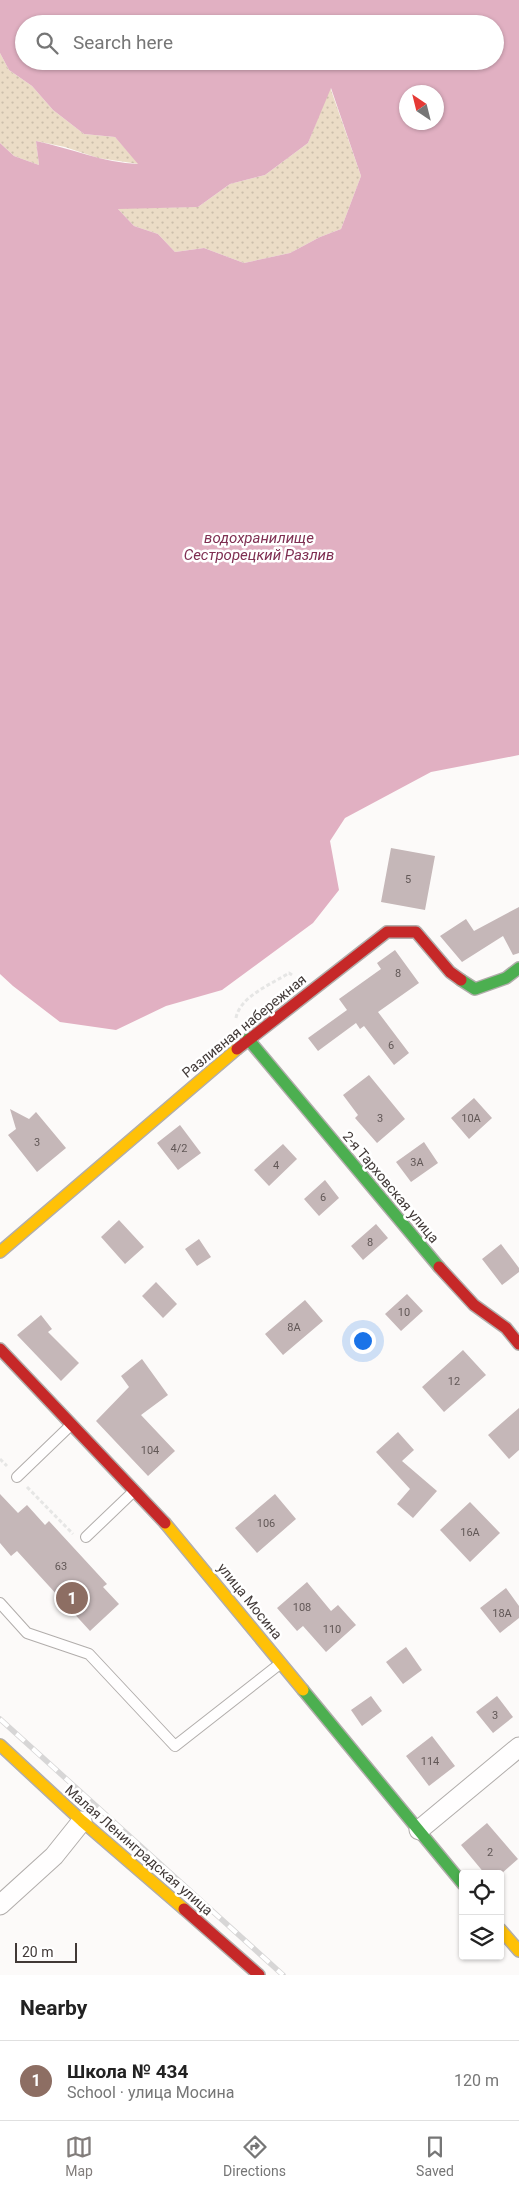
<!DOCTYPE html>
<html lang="en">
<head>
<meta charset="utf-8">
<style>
	:root { --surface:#fff; --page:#f6f6f6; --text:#222; --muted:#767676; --line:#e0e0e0; --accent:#827d7b }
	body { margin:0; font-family:Roboto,sans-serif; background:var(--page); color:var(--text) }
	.controls { position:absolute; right:15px; bottom:15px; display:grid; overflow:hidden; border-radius:5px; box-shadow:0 1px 4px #0004 }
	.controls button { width:45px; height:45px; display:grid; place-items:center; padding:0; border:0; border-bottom:1px solid var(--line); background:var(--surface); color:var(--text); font:25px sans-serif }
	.compass { position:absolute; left:399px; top:85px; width:45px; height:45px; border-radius:50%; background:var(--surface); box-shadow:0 1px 4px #0004; rotate:325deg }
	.scale { position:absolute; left:15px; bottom:12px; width:62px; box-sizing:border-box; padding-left:5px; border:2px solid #413937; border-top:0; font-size:14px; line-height:18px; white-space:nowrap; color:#413937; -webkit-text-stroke:4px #fff; paint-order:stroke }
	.you { position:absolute; left:362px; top:1340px; width:18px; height:18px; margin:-12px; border:4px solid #fff; border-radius:50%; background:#1a73e8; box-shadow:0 0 0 8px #1a73e833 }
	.badge { display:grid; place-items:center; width:32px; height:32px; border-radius:50%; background:var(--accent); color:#fff; font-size:16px; font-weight:700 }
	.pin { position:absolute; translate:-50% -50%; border:2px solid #fff; box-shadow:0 1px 5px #0006 }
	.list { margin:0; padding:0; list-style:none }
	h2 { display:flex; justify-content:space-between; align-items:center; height:65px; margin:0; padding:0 20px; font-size:21px }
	h2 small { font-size:16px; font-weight:400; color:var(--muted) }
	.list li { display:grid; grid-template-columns:32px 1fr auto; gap:15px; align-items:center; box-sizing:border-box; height:80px; padding:0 20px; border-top:1px solid var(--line) }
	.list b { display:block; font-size:19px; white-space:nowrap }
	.list p { margin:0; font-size:16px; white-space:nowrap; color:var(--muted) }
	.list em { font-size:16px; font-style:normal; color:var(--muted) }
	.icon { flex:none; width:28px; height:28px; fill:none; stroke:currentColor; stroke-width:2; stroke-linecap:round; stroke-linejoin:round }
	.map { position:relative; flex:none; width:519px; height:1975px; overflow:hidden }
	.search { position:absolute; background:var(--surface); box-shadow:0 1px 4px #0004; left:15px; right:15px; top:15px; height:55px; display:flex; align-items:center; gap:12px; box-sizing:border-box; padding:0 18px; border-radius:28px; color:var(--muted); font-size:19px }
	.sheet { height:145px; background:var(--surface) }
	nav { display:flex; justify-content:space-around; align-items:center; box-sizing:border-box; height:70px; border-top:1px solid var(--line); background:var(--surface); font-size:14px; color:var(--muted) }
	nav a { display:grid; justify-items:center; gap:2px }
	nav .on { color:var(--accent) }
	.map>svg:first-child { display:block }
	.grass { fill:url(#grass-dots) }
	.water { fill:#e1b0c2; fill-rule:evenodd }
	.building { fill:#c5b7b8 }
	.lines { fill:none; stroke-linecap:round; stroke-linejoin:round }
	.lane-casing { stroke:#b1adab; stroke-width:12 }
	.street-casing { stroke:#b1adab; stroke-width:21 }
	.fast-casing { stroke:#b1adab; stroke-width:14 }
	.slow-casing { stroke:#b1adab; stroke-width:14 }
	.jam-casing { stroke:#b1adab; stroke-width:14 }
	.path { stroke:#e6e6e5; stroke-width:3; stroke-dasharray:4 2.5; stroke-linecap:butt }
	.lane { stroke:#fffefe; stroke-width:10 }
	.street { stroke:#fffefe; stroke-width:19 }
	.fast { stroke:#4caf50; stroke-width:11 }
	.slow { stroke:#ffc107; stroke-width:11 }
	.jam { stroke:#c62828; stroke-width:11 }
	.rail-casing { stroke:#d7d6d6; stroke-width:5.5 }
	.rail { stroke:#fff; stroke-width:4; stroke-dasharray:11; stroke-linecap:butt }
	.labels { text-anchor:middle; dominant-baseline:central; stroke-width:5; stroke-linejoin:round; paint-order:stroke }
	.number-label { font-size:11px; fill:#625857 }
	.street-label { font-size:14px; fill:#413937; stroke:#fff }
	.water-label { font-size:15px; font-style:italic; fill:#7f2f52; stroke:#fff }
</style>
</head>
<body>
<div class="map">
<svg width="519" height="1975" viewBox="0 0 519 1975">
	<defs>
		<pattern id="grass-dots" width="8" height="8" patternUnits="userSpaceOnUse" patternTransform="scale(1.25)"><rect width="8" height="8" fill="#ebdcc6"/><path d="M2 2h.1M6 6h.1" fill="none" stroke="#cbbeab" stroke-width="1.8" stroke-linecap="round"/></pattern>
	</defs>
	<rect width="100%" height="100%" fill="#fcfaf9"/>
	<path class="grass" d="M0 53 9 70 32 86 53 110 84 134 115 137 139 164 98 158 65 147 36 141 39 165 14 156 0 143Z
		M330 87 361 176 341 229 320 237 290 253 244 263 204 248 175 252 158 234 134 226 117 208 198 207 230 184 265 175 308 143Z"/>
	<path class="water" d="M0 0H519V755L431 772 345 818 330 841 339 890 313 923 222 990 166 1006 116 1030 60 1022 13 986 0 974V143L14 156 39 165 36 141C70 148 104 163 138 164L115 137 84 134 53 110 32 86 9 70 0 53ZM24 24H495V61H24ZM331 88 361 176 341 229 320 237 290 253 244 263 204 248 175 252 158 234 134 226 118 209 198 207 230 184 265 175 308 143ZM406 92H436V122H406Z"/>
	<path class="building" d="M391 848 435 856 425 910 381 902Z
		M519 907V953L513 955 503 936 462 962 440 936 466 919 474 931Z
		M395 950 419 983 378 1012 409 1053 394 1065 364 1026 360 1029 356 1023 318 1051 308 1038 347 1010 339 999 381 969 377 963Z
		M369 1075 405 1119 377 1143 355 1118 358 1115 343 1095Z
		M474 1098 492 1118 469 1139 451 1118Z
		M10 1109 29 1119 36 1112 66 1148 37 1172 8 1135 16 1129Z
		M180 1125 201 1153 178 1170 157 1143Z
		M424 1142 438 1163 411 1182 396 1162Z
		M283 1144 297 1159 269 1186 254 1170Z
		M325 1180 339 1198 319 1216 304 1199Z
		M119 1220 144 1247 125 1264 101 1237Z
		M376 1224 388 1238 363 1260 351 1246Z
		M199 1239 211 1257 197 1266 185 1249Z
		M501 1244 519 1268V1272L502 1285 482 1259Z
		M156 1282 177 1304 163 1318 142 1296Z
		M407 1294 423 1311 401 1331 385 1314Z
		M305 1300 323 1321 283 1355 265 1334Z
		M41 1315 52 1329 48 1332 79 1363 61 1381 17 1335Z
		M463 1350 486 1375 444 1412 422 1387Z
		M142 1359 168 1395 141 1415 175 1451 148 1476 96 1421 129 1387 121 1376Z
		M519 1408V1450L509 1459 488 1435Z
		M398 1432 414 1450 402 1461 437 1491 413 1518 397 1504 410 1489 376 1452Z
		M0 1494 18 1513 27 1505 45 1525 49 1521 107 1584 103 1587 119 1604 90 1631 17 1551 11 1556 0 1543Z
		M275 1494 296 1519 257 1553 235 1528Z
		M470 1502 500 1533 470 1562 440 1530Z
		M307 1582 331 1611 338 1605 356 1625 326 1652 303 1626 297 1631 277 1608Z
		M506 1588 519 1606V1618L500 1633 480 1608Z
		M406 1647 422 1670 403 1684 386 1662Z
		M371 1696 382 1711 362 1726 351 1710Z
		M497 1696 513 1717 493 1733 476 1712Z
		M432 1736 455 1766 429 1786 406 1756Z
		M487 1823 518 1859 501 1874H485L461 1845Z"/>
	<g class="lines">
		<defs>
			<path id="lane" d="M17 1477 71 1425
				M86 1537 134 1491
				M0 1603 27 1633 89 1654 175 1746 281 1663"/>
			<path id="street" d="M419 1830 519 1747
				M0 1905 54 1856 82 1821"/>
			<path id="fast" d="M461 980 475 989 506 978 519 968
				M248 1039 439 1267
				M303 1690 463 1884"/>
			<path id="slow" d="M0 1252 237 1049
				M165 1523 303 1690
				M0 1745 82 1821 184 1909
				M500 1929 519 1951"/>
			<path id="jam" d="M237 1049 387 932H416L450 972 461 980
				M439 1267 474 1305 506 1328 519 1344
				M0 1349 165 1523
				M184 1909 259 1975"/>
		</defs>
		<use href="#lane" class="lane-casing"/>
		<use href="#street" class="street-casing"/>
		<use href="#fast" class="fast-casing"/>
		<use href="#slow" class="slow-casing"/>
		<use href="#jam" class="jam-casing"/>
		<path class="path" d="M236 1018C240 996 272 984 289 973L292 975
			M0 1459 7 1466
			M27 1487 73 1534"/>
		<use href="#lane" class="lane"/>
		<use href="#street" class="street"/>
		<use href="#fast" class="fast"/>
		<use href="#slow" class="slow"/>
		<use href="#jam" class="jam"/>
		<defs>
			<path id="rail" d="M0 1719 283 1975"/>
		</defs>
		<use href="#rail" class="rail-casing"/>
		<use href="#rail" class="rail"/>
	</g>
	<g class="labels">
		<g class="number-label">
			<text x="408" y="879">5</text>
			<text x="398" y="973">8</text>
			<text x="391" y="1045">6</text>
			<text x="380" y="1118">3</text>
			<text x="471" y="1118">10А</text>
			<text x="37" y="1142">3</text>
			<text x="179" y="1148">4/2</text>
			<text x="417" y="1162">3А</text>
			<text x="276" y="1165">4</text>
			<text x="323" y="1197">6</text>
			<text x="370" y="1242">8</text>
			<text x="404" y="1312">10</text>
			<text x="294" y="1327">8А</text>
			<text x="454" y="1381">12</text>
			<text x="150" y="1450">104</text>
			<text x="266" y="1523">106</text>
			<text x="470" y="1532">16А</text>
			<text x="61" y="1566">63</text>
			<text x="302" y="1607">108</text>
			<text x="502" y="1613">18А</text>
			<text x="332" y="1629">110</text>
			<text x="495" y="1715">3</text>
			<text x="430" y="1761">114</text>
			<text x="490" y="1852">2</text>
		</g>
		<g class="street-label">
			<text transform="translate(244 1026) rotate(-39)">Разливная набережная</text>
			<text transform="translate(391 1187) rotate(50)">2-я Тарховская улица</text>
			<text transform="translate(250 1601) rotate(51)">улица Мосина</text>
			<text transform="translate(139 1850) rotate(41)">Малая Ленинградская улица</text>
		</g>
		<g class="water-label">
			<text x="259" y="538">водохранилище<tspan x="259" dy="17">Сестрорецкий Разлив</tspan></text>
		</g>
	</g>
</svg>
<div class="controls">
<button><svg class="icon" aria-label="locate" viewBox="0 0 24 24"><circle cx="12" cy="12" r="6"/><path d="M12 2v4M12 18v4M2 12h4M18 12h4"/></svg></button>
<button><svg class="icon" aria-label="layers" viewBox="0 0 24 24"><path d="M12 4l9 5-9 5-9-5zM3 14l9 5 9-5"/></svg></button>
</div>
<svg class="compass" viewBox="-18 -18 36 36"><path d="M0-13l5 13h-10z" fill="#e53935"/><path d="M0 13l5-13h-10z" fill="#767676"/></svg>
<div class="scale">20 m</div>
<div class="you"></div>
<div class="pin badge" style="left:72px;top:1598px;background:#8d6e63">1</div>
<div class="search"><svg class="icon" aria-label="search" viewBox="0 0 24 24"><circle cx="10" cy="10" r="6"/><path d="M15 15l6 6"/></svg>Search here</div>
</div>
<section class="sheet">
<h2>Nearby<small></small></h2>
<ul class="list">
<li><span class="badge" style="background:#8d6e63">1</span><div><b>Школа № 434</b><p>School · улица Мосина</p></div><em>120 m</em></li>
</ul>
</section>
<nav>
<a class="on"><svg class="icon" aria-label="map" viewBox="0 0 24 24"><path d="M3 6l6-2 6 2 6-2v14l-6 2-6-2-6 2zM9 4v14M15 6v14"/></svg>Map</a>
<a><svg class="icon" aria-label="directions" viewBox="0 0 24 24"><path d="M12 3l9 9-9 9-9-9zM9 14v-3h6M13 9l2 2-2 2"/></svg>Directions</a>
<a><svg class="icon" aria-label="saved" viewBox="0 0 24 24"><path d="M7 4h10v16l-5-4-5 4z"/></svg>Saved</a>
</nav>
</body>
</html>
